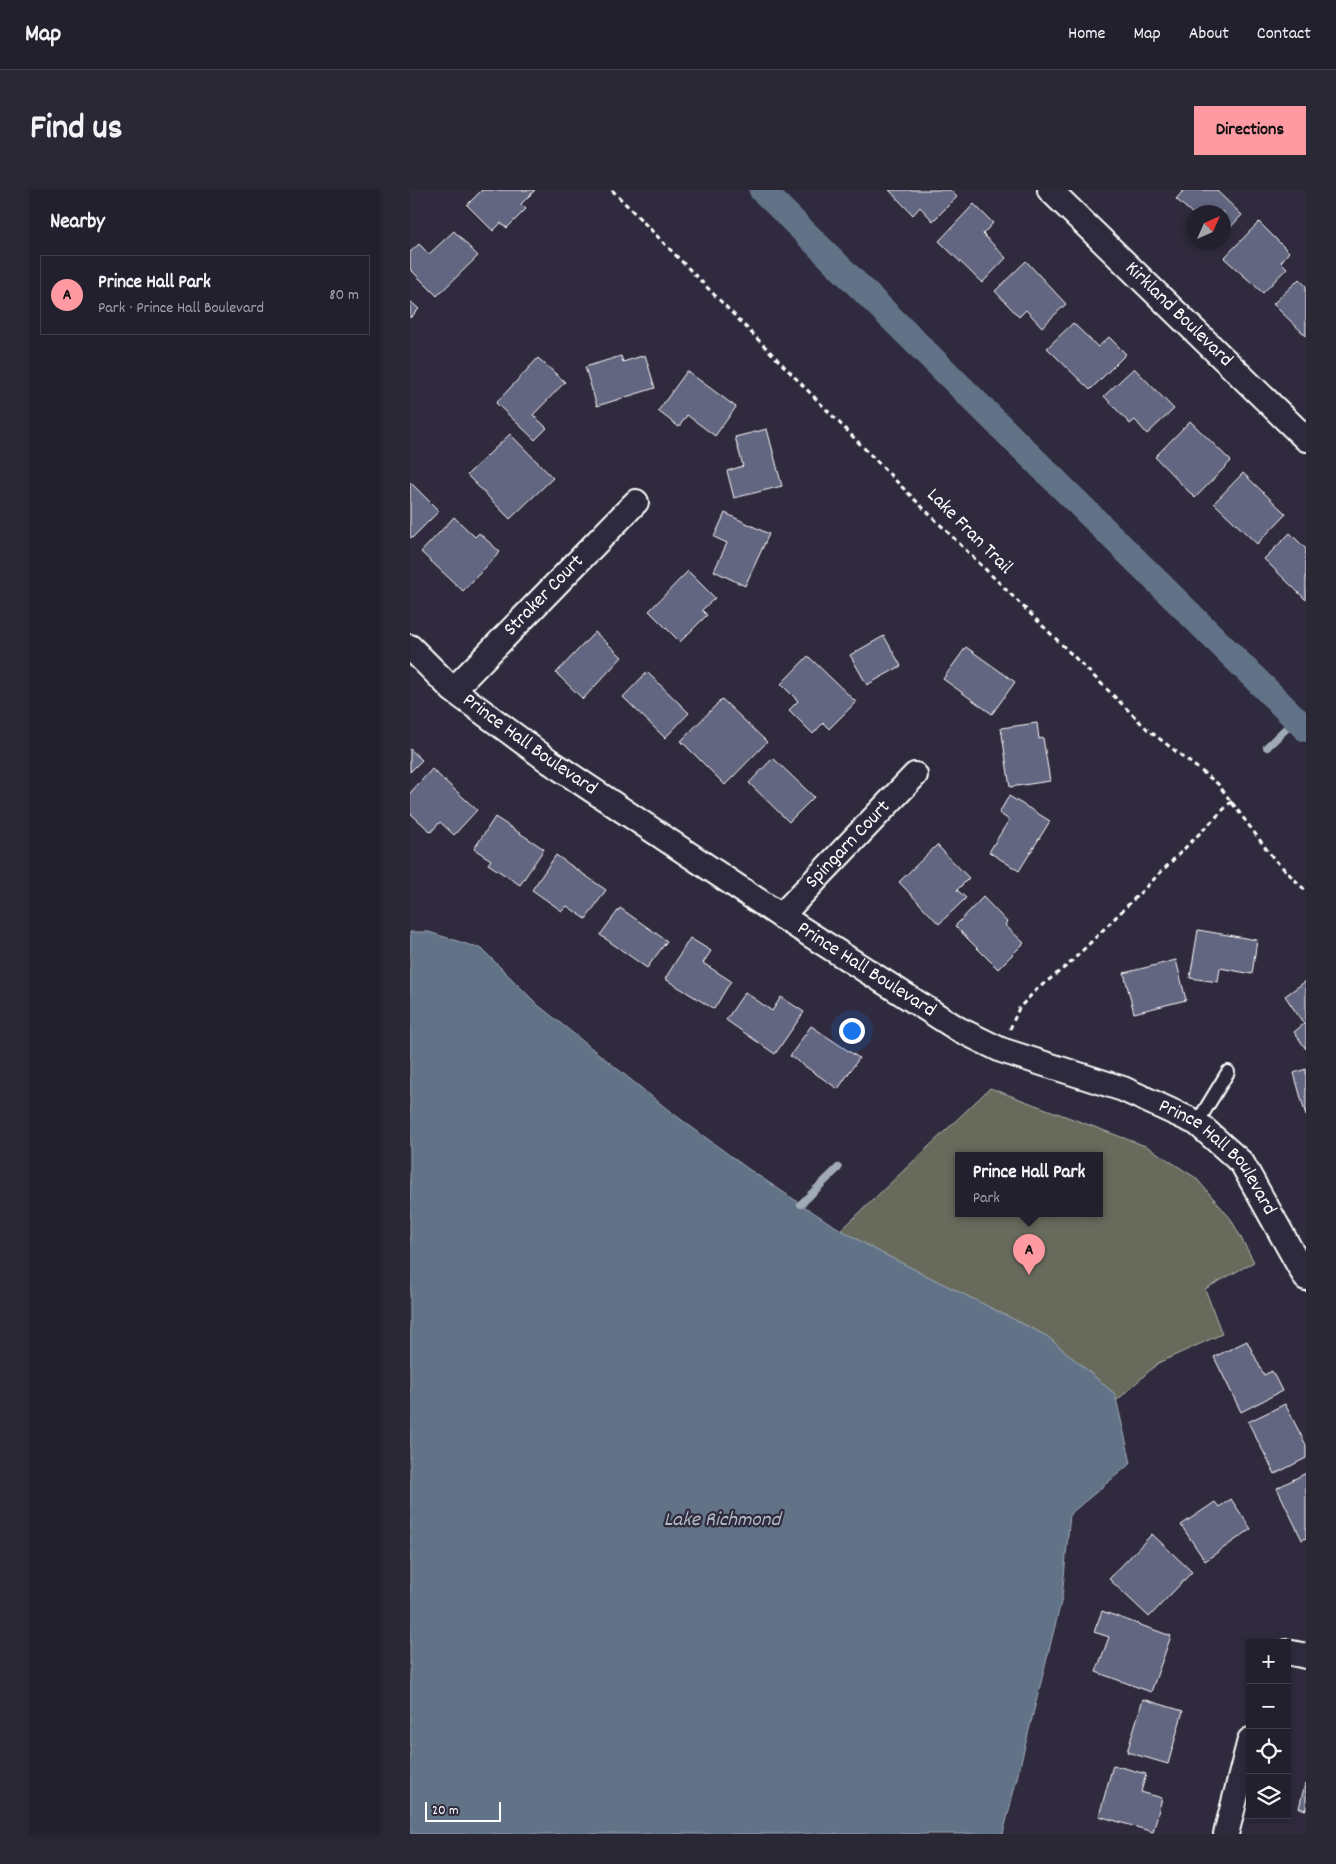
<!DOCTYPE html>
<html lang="en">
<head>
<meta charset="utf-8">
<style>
	:root { --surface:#23202e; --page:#2b2836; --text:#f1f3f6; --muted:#a3a3aa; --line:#403e4a; --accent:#ff9aa2 }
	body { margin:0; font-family:Dekko,sans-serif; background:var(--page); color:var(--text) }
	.controls { position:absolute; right:15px; bottom:15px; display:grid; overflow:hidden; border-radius:0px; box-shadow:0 2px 8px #0003 }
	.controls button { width:45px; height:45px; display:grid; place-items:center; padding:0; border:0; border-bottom:1px solid var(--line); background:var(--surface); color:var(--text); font:25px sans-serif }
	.compass { position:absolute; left:776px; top:15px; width:45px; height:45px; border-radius:50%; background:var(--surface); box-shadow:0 2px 8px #0003; rotate:45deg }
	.scale { position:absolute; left:15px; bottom:12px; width:76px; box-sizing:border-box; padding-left:5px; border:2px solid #fff; border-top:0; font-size:14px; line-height:18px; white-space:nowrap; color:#fff; -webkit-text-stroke:4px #2f2a3d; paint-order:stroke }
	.you { position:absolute; left:441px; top:840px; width:18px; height:18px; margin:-12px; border:4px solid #fff; border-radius:50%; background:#1a73e8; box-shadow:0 0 0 8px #1a73e833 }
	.badge { display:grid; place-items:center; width:32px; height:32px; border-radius:50%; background:var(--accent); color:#111; font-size:16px; font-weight:700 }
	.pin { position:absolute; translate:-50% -41px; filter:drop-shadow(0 1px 2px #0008) }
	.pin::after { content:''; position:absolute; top:26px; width:18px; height:15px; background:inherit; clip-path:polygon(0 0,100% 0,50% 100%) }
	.popup { position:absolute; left:545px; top:962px; width:148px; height:65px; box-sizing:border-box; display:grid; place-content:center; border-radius:0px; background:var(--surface); filter:drop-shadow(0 1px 4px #0005); font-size:16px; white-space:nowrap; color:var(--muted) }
	.popup b { font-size:19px; color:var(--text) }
	.popup::after { content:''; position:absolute; left:50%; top:100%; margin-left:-10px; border:10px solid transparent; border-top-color:var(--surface) }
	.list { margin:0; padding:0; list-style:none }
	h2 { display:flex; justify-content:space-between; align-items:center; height:65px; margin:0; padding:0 20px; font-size:21px }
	h2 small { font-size:16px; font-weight:400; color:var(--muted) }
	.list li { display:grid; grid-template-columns:32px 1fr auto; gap:15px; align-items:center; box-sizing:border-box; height:80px; margin:0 10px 10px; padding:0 10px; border:1px solid var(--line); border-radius:0px }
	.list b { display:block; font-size:19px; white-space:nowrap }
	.list p { margin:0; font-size:16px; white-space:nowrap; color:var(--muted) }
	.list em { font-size:16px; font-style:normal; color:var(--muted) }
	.icon { flex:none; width:28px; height:28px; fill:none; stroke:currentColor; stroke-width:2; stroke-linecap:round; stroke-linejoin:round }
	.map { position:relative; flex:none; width:896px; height:1644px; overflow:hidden; border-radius:0px }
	header { display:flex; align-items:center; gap:30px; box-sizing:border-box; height:70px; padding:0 25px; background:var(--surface); border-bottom:1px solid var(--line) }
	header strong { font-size:24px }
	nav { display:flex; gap:28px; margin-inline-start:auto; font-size:18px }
	.intro { display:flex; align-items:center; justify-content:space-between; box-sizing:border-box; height:120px; padding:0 30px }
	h1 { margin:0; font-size:35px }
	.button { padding:12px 22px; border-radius:0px; background:var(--accent); color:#111; font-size:18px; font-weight:700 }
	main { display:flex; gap:30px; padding:0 30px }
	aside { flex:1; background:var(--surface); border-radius:0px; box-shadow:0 2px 8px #0003 }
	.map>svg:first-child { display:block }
	.green { fill:#686a5c; stroke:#b4b4ae; fill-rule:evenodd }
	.water { fill:#627388; stroke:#a1abb8 }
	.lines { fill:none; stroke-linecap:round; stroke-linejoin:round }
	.stream { stroke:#a1abb8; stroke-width:8 }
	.canal { stroke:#627388; stroke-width:26 }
	.building { fill:#646680; stroke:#fff }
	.lane-casing { stroke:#fff; stroke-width:16 }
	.street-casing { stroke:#fff; stroke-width:28 }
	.path { stroke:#fff; stroke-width:3; stroke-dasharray:5 4; stroke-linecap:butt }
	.lane { stroke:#2f2a3d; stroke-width:12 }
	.street { stroke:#2f2a3d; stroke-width:24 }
	.labels { text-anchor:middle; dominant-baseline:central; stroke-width:4.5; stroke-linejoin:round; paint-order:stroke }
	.street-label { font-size:20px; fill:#fff; stroke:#2f2a3d }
	.water-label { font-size:21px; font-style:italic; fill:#b0b9c4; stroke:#2f2a3d }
</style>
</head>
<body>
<header>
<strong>Map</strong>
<nav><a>Home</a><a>Map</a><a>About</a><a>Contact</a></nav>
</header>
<div class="intro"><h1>Find us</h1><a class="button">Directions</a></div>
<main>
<aside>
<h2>Nearby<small></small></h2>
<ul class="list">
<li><span class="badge">A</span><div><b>Prince Hall Park</b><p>Park · Prince Hall Boulevard</p></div><em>80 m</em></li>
</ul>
</aside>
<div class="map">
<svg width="896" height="1644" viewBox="0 0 896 1644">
	<rect width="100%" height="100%" fill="#2f2a3d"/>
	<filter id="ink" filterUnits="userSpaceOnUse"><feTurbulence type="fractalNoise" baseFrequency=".02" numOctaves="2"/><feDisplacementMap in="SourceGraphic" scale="10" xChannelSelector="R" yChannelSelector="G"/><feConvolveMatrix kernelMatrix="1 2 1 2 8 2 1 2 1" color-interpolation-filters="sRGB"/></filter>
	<g filter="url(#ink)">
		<path class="green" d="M580 898 738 957 786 988 821 1029 844 1072 795 1099 812 1144 748 1173 625 1285 401 1069ZM549 966H689V1024H549Z"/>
		<path class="water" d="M0 742H19L72 759 128 815 261 922 337 978 418 1032 464 1059 637 1146 705 1204 721 1273 660 1324 652 1408 593 1644H0Z"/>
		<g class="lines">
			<path class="stream" d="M857 557 886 529
				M391 1014 428 978"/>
			<path class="canal" d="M352 0 896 539"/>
		</g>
		<path class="building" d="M72 0H125L111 14 116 19 97 38 91 33 83 41 57 15Z
			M479 0H540L547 7 523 31 510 17 503 25Z
			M774 0H806L832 25 814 44V22H784V25L766 9Z
			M564 14 583 33 573 44 596 68 572 93 529 51Z
			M849 32 879 62 871 72 877 78 853 103 814 68Z
			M44 41 68 66 27 106 0 79V62L9 54 19 64Z
			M616 71 656 114 632 137 616 120 609 127 585 101Z
			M889 89 896 96V146L863 114Z
			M0 111 9 119 0 128Z
			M663 133 688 157 699 147 716 164 680 200 637 158Z
			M235 165 245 198 187 216 175 177 211 166 213 172Z
			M128 168 155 192 123 225 137 238 125 250 86 213Z
			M724 178 764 219 737 244 725 230 720 234 694 206Z
			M277 181 326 217 305 246 277 225 269 237 248 221Z
			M780 231 821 271 785 308 745 267Z
			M357 239 372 296 324 308 317 281 333 276 325 247Z
			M100 244 143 288 100 329 57 285Z
			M833 283 876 324 847 354 804 313Z
			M0 292 29 321 2 348 0 347Z
			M315 323 359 344 335 396 304 381 317 353 304 347Z
			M44 327 65 347 69 343 90 362 53 401 11 362Z
			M880 343 896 359V410L854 369Z
			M278 381 305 408 292 420 297 425 270 452 239 421Z
			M185 442 212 467 173 509 146 483Z
			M474 446 491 476 457 495 440 465Z
			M556 457 605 492 582 524 533 489Z
			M398 466 446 512 419 539 413 533 403 544 379 520 388 511 371 494Z
			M237 482 279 523 255 548 213 507Z
			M312 509 357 552 315 595 271 551Z
			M627 533 629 549 633 548 640 591 600 597 591 538Z
			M0 559 12 570 0 582Z
			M363 568 404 607 379 632 339 593Z
			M22 579 67 620 44 645 30 632 21 642 0 623V603Z
			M599 606 640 631 609 681 579 662 599 630 589 623Z
			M85 627 134 659 110 695 78 674 81 670 64 659Z
			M527 655 559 688 547 700 556 708 529 734 489 692Z
			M146 665 196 700 176 729 157 716 152 721 122 700Z
			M573 707 597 732 595 735 614 753 588 779 545 736Z
			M210 718 257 751 237 778 190 745Z
			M788 740 847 750 842 784 810 778 808 792 780 788Z
			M280 748 301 761 293 773 321 791 304 819 255 789Z
			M766 770 776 810 724 823 714 783Z
			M896 791V859L884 842 894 834 875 806Z
			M335 802 362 821 371 807 394 822 365 864 316 830Z
			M401 836 449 868 428 899 380 866Z
			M896 879V926L884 883Z
			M837 1151 854 1185 862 1181 872 1201 831 1222 804 1167Z
			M875 1214 896 1255V1268L865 1284 838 1232Z
			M896 1283V1348L892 1350 867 1298Z
			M821 1309 841 1339 795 1371 771 1335 805 1312 809 1317Z
			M742 1344 782 1382 739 1427 699 1389Z
			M692 1421 761 1446 741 1502 686 1482 699 1447 684 1442Z
			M733 1509 773 1521 758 1574 717 1562Z
			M703 1575 736 1584 731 1602 752 1608 743 1642 689 1626Z
			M895 1594 896 1595V1620L889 1618Z"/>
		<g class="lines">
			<defs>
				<path id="lane" d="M787 933 818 882"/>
				<g id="street">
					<path id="s1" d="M640 0 896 249"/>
					<path id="s2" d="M0 457 43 500 139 571 371 726 548 839 591 860 713 899 787 933 832 973 896 1088"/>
					<path id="s3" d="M43 500 226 312"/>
					<path id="s4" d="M371 726 505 585"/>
					<path d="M877 1462 896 1466"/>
					<path d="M816 1644 840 1550"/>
				</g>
			</defs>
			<use href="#lane" class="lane-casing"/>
			<use href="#street" class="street-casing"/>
			<path class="path" d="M202 0 493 298 715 517 737 539 808 594 864 669 896 701
				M600 839 609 818 626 800 659 774 822 611"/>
			<use href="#lane" class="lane"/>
			<use href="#street" class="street"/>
		</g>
	</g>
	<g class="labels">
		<g class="street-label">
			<text stroke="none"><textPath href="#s1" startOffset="179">Kirkland Boulevard</textPath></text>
			<text transform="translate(559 342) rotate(45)">Lake Fran Trail</text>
			<text stroke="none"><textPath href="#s3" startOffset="131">Straker Court</textPath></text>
			<text stroke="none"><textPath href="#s2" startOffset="155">Prince Hall Boulevard</textPath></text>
			<text stroke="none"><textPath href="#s4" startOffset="98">Spingarn Court</textPath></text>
			<text stroke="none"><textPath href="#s2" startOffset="560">Prince Hall Boulevard</textPath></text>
			<text stroke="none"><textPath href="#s2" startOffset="965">Prince Hall Boulevard</textPath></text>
		</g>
		<g class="water-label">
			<text x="312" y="1331">Lake Richmond</text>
		</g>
	</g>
</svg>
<div class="controls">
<button>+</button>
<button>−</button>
<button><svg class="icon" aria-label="locate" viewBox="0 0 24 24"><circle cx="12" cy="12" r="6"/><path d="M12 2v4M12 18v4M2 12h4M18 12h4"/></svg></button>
<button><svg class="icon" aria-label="layers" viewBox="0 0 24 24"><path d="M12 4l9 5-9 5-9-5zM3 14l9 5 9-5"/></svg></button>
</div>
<svg class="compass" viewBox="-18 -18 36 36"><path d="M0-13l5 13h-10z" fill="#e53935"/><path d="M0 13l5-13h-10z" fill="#a3a3aa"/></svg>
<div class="scale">20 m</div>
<div class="you"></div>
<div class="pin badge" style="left:619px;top:1085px">A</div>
<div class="popup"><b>Prince Hall Park</b>Park</div>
</div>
</main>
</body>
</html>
